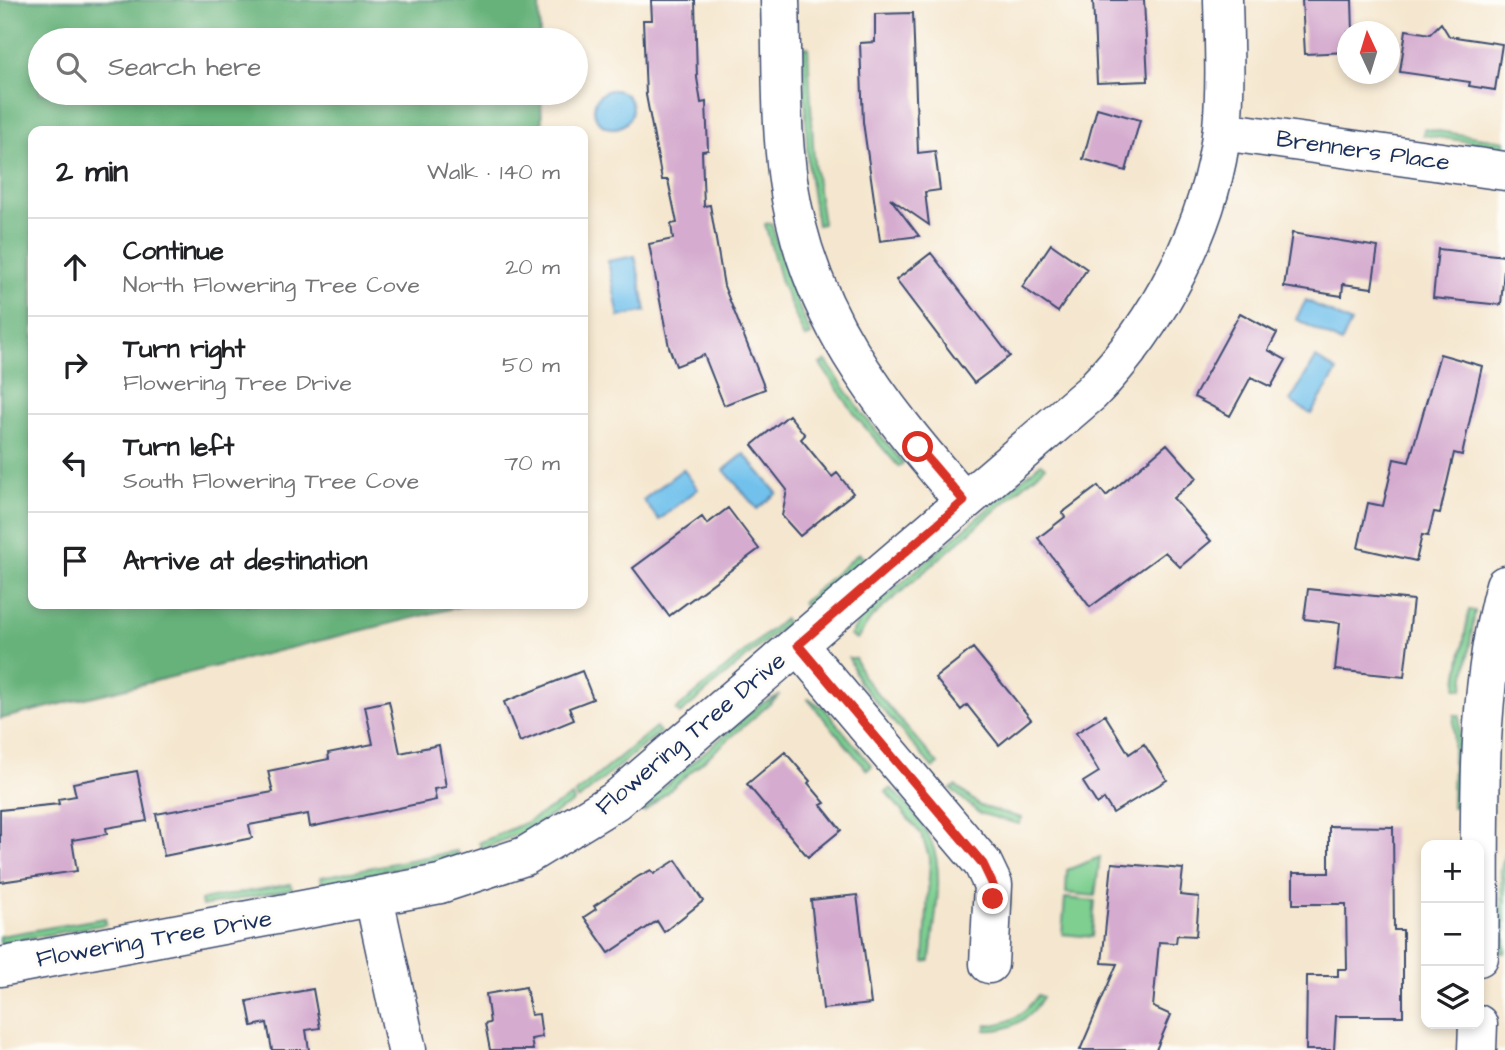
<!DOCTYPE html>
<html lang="en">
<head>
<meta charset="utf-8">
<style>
	:root { --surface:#fff; --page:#f6f6f6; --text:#202124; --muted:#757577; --line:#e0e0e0 }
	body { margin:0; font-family:"Architects Daughter",sans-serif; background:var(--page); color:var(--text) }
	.controls { position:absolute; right:21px; bottom:21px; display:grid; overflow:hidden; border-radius:14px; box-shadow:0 4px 10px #0003 }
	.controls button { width:63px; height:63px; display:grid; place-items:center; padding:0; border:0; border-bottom:2px solid var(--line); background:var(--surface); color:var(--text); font:35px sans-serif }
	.compass { position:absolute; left:1337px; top:21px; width:63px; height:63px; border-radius:50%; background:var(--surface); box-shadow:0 4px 10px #0003; rotate:356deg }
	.stop { position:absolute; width:21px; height:21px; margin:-16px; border:5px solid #d93025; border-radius:50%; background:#fff }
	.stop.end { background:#d93025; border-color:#fff; box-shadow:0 2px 7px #0008 }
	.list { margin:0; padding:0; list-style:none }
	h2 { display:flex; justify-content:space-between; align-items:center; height:91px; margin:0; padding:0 28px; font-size:30px }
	h2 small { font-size:23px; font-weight:400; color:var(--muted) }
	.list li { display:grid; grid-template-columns:46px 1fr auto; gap:21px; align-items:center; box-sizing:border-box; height:98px; padding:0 28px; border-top:2px solid var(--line) }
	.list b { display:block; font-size:26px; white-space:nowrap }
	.list p { margin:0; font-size:23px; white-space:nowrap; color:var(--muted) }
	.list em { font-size:23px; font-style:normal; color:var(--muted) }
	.icon { flex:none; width:38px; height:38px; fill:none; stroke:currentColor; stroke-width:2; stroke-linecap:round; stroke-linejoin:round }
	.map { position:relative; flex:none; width:1505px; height:1050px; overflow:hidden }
	.search { position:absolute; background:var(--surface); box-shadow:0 4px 10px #0003; left:28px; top:28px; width:560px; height:77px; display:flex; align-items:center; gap:18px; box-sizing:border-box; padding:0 24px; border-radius:38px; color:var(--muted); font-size:26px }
	.panel { position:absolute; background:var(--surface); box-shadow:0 4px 10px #0003; left:28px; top:126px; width:560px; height:483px; border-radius:14px }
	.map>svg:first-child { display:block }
	.green { fill:#7ecf90; stroke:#4c7f77; stroke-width:2 }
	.forest { fill:#66b27a; stroke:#40706c; stroke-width:2 }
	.water { fill:#71c1ec; stroke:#4678a5; stroke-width:2 }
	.building { fill:#d5accf }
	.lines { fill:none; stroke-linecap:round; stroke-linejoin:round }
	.minor-casing { stroke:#3c4b6f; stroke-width:41 }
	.minor { stroke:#fff; stroke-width:38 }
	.route { stroke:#d93025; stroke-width:9 }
	.labels { text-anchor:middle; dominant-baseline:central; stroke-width:6; stroke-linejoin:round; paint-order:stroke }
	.street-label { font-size:24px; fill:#1b2f5e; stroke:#fdfcf7 }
</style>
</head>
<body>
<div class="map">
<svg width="1505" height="1050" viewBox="0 0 1505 1050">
	<rect width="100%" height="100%" fill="#fdfcf7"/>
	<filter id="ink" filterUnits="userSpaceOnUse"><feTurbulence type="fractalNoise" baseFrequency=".0143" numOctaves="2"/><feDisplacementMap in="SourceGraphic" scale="14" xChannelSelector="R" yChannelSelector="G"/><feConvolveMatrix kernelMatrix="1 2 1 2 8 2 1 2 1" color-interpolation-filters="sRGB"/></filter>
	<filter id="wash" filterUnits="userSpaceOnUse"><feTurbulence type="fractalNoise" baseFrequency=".00686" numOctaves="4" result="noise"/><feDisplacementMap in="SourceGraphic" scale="28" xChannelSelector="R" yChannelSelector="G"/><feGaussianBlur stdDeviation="1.57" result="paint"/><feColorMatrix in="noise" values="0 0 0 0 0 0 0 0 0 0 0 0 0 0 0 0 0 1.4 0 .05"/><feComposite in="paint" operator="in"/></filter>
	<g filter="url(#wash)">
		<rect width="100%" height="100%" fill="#f5e7cf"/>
		<path class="green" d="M808 47 814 163 823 224 817 225 808 166 803 48Z
			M1424 129 1505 141V147L1423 135Z
			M771 223 788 281 811 335 805 338 781 282 765 224Z
			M826 361 864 416 903 463 899 467 858 419 820 364Z
			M1041 463 1045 467 872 617 857 639 850 636 861 618Z
			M859 553 863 558 806 608 802 603Z
			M1469 610 1475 611 1463 689 1456 688Z
			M784 619 787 623 680 714 676 710Z
			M849 658H855L863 677 938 764 933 768 859 682Z
			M780 695 644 812 640 807 761 704Z
			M807 698 824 708 872 766 867 770Z
			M1454 715H1460L1457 806 1452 807Z
			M656 727 660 732 578 800 575 794Z
			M956 786 980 806 1021 818 1019 824 979 813 951 789Z
			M891 788C906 805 922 820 931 841 946 875 933 925 930 961L924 962 930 859 921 834 886 792Z
			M572 796 574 802 521 833 482 849 479 843 527 822Z
			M457 851 458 856 322 883 321 877Z
			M1505 852V953H1501V869Z
			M1100 857 1095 896 1066 893 1067 870Z
			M291 884 292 889 202 906 201 900Z
			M1065 898 1095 901 1092 937 1062 934Z
			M105 918 106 924 0 943V936Z
			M1038 995 1043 997C1031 1018 1010 1032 985 1030L987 1025C1010 1025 1025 1013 1038 995Z"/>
		<path class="forest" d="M0 0H539L540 40H40V93H541L542 131H33V604H470L0 719Z"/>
		<path class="water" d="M594 109a19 19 0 1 1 38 0a19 19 0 1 1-38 0Z
			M635 256 646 311 619 317 608 261Z
			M1306 300 1351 323 1341 343 1296 319Z
			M1316 358 1337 371 1311 414 1290 401Z
			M744 454 777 493 757 509 724 470Z
			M683 469 698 489 659 520 643 500Z"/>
		<g id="blocks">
			<path class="building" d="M651 0H695L697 78 701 103 706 102 708 150 702 151 704 206 710 205 724 286 765 389 724 405 704 355 676 366 669 347 649 244 673 239 671 224 677 223 668 180H662L646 95 643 20H652Z
				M1093 0H1144L1148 81 1097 83Z
				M1302 0H1352L1353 32H1348V52L1305 54Z
				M913 13 918 153 935 151 940 190 925 192 929 225 890 198 919 236 880 241 863 122 860 43 875 42V14Z
				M1441 23 1449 36 1502 44 1495 90 1469 86 1470 82 1400 72 1406 30 1430 34Z
				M1097 108 1140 120 1126 171 1083 159Z
				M1292 233 1378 247 1372 288 1343 284 1342 296 1284 287Z
				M1051 244 1087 269 1058 312 1022 287Z
				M1438 249 1505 256 1501 305 1433 298Z
				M931 253 1010 356 974 383 896 280Z
				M1240 313 1277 333 1268 350 1286 360 1271 387 1251 377 1230 416 1194 397Z
				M1440 354 1482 366 1462 455 1454 453 1440 513 1434 512 1428 536 1422 535 1416 561 1358 548 1368 503 1383 506 1394 459 1409 462Z
				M789 415 805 435 801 439 832 477 837 473 853 493 800 536 782 516 787 490 752 445Z
				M1167 444 1197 478 1173 498 1211 541 1180 567 1165 552 1090 607 1038 538 1065 517 1062 513 1098 486 1106 496Z
				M728 508 759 549 669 616 633 568 702 517 707 524Z
				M1308 589 1413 600 1404 677 1335 670 1340 623 1304 619Z
				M973 648 1031 719 999 745 967 705 961 710 935 678Z
				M582 671 593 699 569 708 574 720 520 742 504 702Z
				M389 701 400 753 439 745 446 787 434 789 436 800 310 827 308 814 249 825 252 838 164 856 156 814 273 792 268 771 329 759 328 753 373 744 365 706Z
				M1105 715 1129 754 1144 744 1167 780 1113 813 1104 799 1097 804 1083 782 1099 772 1076 733Z
				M785 752 810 781 808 783 825 803 821 805 841 830 808 857 747 784Z
				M137 771 147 821 106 828 107 834 72 840 77 871 0 882V810L59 804 58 799 76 796 73 783Z
				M1329 826 1393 827 1394 930H1403V1016H1336L1334 1050H1306L1307 976H1338V969H1347L1346 904H1293V873H1329Z
				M676 860 703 901 664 932 657 921 609 953 584 917 596 909 594 906 639 876 651 870 654 874Z
				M1112 863 1183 869 1180 895 1199 897 1196 936 1177 935 1176 943 1159 942 1153 1007 1171 1015 1156 1050H1080L1117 964 1102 963Z
				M857 895 871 1004 823 1009 811 900Z
				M526 987 531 1015 539 1014 542 1037 531 1039 533 1050H490L485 1024 490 1023 486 994Z
				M313 989 320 1028 306 1030 309 1050H272L267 1023 252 1026 247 1001Z"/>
		</g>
	</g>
	<g filter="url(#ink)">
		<use href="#blocks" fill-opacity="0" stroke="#3c4b6f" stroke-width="2"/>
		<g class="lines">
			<defs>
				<path id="minor" d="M780 0C782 60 780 121 788 180 806 313 879 403 964 501
					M1222 131 1505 171
					M798 645 983 864 993 885 989 964
					M374 898 407 1050
					M1479 957C1482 833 1472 706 1505 585
					M0 967 440 884 525 856 615 801 1091 393C1158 324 1211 226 1222 128 1226 86 1224 43 1223 0
					M1477 1050 1478 1024"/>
			</defs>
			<use href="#minor" class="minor-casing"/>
			<use href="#minor" class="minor"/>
		</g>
	</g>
	<g class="lines" filter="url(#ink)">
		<path class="route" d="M918 447 964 501 798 645 983 864 993 885V899"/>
	</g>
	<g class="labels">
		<g class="street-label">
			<text transform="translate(1363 151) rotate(8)">Brenners Place</text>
			<text transform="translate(691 734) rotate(-40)">Flowering Tree Drive</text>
			<text transform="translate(154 939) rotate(-10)">Flowering Tree Drive</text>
		</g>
	</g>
</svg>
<div class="controls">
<button>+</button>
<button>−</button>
<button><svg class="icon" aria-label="layers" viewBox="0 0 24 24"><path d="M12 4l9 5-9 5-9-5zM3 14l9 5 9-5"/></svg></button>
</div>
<svg class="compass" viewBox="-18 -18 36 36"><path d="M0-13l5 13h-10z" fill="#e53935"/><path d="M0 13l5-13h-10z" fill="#757577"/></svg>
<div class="stop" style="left:918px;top:447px"></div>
<div class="stop end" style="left:993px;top:899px"></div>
<div class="search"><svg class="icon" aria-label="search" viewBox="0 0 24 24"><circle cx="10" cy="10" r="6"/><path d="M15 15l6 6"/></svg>Search here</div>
<section class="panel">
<h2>2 min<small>Walk · 140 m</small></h2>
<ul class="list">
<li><svg class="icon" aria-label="ahead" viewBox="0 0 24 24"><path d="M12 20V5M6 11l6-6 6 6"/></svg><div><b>Continue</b><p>North Flowering Tree Cove</p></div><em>20 m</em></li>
<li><svg class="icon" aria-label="right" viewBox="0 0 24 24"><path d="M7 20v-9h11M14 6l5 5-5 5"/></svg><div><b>Turn right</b><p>Flowering Tree Drive</p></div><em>50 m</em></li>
<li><svg class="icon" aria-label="left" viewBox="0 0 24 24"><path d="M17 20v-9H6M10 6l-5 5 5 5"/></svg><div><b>Turn left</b><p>South Flowering Tree Cove</p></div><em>70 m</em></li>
<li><svg class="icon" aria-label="arrive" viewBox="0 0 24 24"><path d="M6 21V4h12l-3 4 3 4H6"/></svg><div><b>Arrive at destination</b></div></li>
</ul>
</section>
</div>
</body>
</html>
